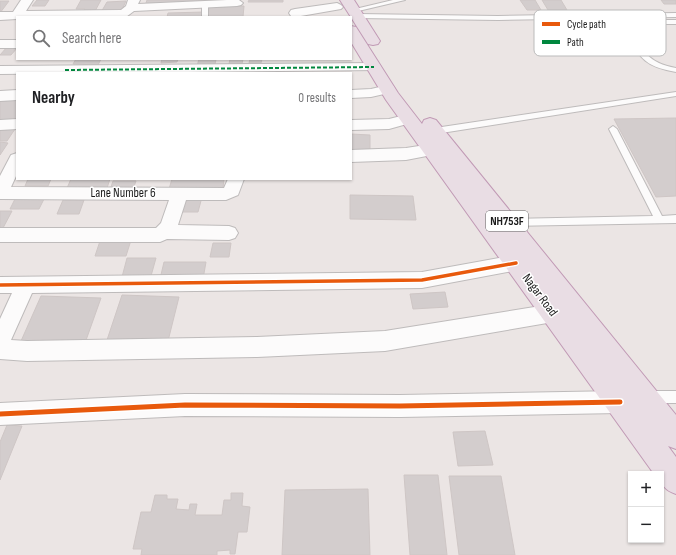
<!DOCTYPE html>
<html lang="en">
<head>
<meta charset="utf-8">
<style>
	:root { --surface:#fff; --page:#f2f2f2; --text:#202124; --muted:#757577; --line:#e0e0e0 }
	body { margin:0; font-family:"Sofia Sans Condensed",sans-serif; background:var(--page); color:var(--text) }
	.controls { position:absolute; right:12px; bottom:12px; display:grid; overflow:hidden; border-radius:0px; box-shadow:0 1px 3px #0004 }
	.controls button { width:36px; height:36px; display:grid; place-items:center; padding:0; border:0; border-bottom:1px solid var(--line); background:var(--surface); color:var(--text); font:20px sans-serif }
	.list { margin:0; padding:0; list-style:none }
	h2 { display:flex; justify-content:space-between; align-items:center; height:52px; margin:0; padding:0 16px; font-size:17px }
	h2 small { font-size:13px; font-weight:400; color:var(--muted) }
	.icon { flex:none; width:22px; height:22px; fill:none; stroke:currentColor; stroke-width:2; stroke-linecap:round; stroke-linejoin:round }
	.map { position:relative; flex:none; width:676px; height:555px; overflow:hidden }
	.search { position:absolute; background:var(--surface); box-shadow:0 1px 3px #0004; left:16px; top:16px; width:336px; height:44px; display:flex; align-items:center; gap:10px; box-sizing:border-box; padding:0 14px; border-radius:0px; color:var(--muted); font-size:15px }
	.panel { position:absolute; background:var(--surface); box-shadow:0 1px 3px #0004; left:16px; top:72px; width:336px; height:108px; border-radius:0px }
	.map>svg:first-child { display:block }
	.building { fill:#d3cdcd; stroke:#cec6c5 }
	.lines { fill:none; stroke-linecap:round; stroke-linejoin:round }
	.lane-casing { stroke:#bebbbb; stroke-width:2 }
	.street-casing { stroke:#bebbbb; stroke-width:2 }
	.highway-casing { stroke:#c19ab5; stroke-width:2 }
	.lane { fill:#fcfbfb; fill-rule:evenodd }
	.street { fill:#fcfbfb; fill-rule:evenodd }
	.highway { fill:#e9dde4; fill-rule:evenodd }
	.quiet { stroke:#00873e; stroke-width:2; stroke-dasharray:4 2; stroke-linecap:butt }
	.cycleway-far1-casing { stroke:#fff; stroke-width:6 }
	.cycleway-casing { stroke:#fff; stroke-width:8 }
	.cycleway-far1 { stroke:#e8590c; stroke-width:3.5 }
	.cycleway { stroke:#e8590c; stroke-width:5 }
	.labels { text-anchor:middle; dominant-baseline:central; stroke-width:3; stroke-linejoin:round; paint-order:stroke }
	.shield { fill:#fff; stroke:#606060; stroke-width:1 }
	.shield-label { font-size:12px; font-weight:bold; fill:#1c1c1c }
	.street-label { font-size:13px; fill:#1c1c1c; stroke:#fff }
	.key { fill:#fff; stroke:#bbb; stroke-width:1 }
	.key-label { font-size:11px; fill:#1c1c1c }
</style>
</head>
<body>
<div class="map">
<svg width="676" height="555" viewBox="0 0 676 555">
	<rect width="100%" height="100%" fill="#ebe5e4"/>
	<path class="building" d="M37 0H49L45 6H32Z
		M81 0H101L94 13H82L85 9H76Z
		M147 0H210V3L145 6Z
		M249 0H283V2H248Z
		M520 0H535L541 10H527Z
		M542 0H561L567 10H548Z
		M661 0H676V4H664Z
		M0 1H9L0 13Z
		M126 1 120 14H100L107 2Z
		M244 6 243 17H208L209 7Z
		M204 12V17H167L168 13Z
		M7 47 17 48 11 55H0Z
		M76 59H101L98 65 73 64Z
		M162 59H178L177 62 161 63Z
		M199 59H216L215 65 197 66Z
		M230 59H243L242 64H229Z
		M250 59H262L261 63H249Z
		M0 97 17 98V121H0Z
		M676 118V196L656 197 614 119Z
		M0 128 15 129 7 141H0Z
		M351 134 370 135V152H351Z
		M0 142 8 143 0 155Z
		M28 179H51L48 186H25Z
		M71 179H110L107 188H67Z
		M172 179H224L223 188 169 189Z
		M113 181H136L132 192 109 193Z
		M350 195 413 196 416 220 350 219Z
		M16 197H45L39 209H10Z
		M183 197H202L198 212H179Z
		M63 200H84L79 214H57Z
		M0 211H12L3 228H0Z
		M132 237 126 256H95L101 238Z
		M213 243H231L229 257H210Z
		M127 258H156L151 276 122 277Z
		M164 262H206L203 279H160Z
		M445 292 448 307 413 309 410 294Z
		M122 295 179 297 167 345 106 343Z
		M41 296 101 298 85 343 21 341Z
		M7 425 22 426 0 480V442Z
		M485 431 493 465 458 466 453 432Z
		M404 475H438L447 555H410Z
		M449 476H501L515 555H459Z
		M368 489 370 555H282L285 490Z
		M231 493H243L242 506 250 507 247 532H238L235 554H230V550L217 551V555H141L142 549H133L141 512H151L155 495H167V499H178L176 509 189 510 190 504H197L195 515H222L224 500H231Z"/>
	<g class="lines">
		<defs>
			<path id="lane" d="M393 0H405L354 12 351 10Z
				M205 3 208 5V17H202V5Z
				M676 13V17L498 20 358 18 355 16 358 14 498 16Z
				M676 20V24H657L654 22 657 20Z
				M627 21H643V23L632 24 630 29C644 52 648 63 676 68V72C642 66 640 57 624 29Z
				M676 92V96L435 134 431 131 435 128Z
				M613 126 617 129 662 216 676 215V223L506 226 504 223 509 219 653 216 609 129Z
				M649 391H676V403H649L645 401 643 397 645 393Z"/>
			<path id="street" d="M21 0H33L26 11 121 10 126 6 128 0H140L138 4 227 0H239L243 3 241 5 237 6 134 11 126 17H17V19L0 20V12H13Z
				M337 3 341 5 343 7 341 9 295 17 291 16 289 13 291 10 295 9Z
				M0 40H17V48H0Z
				M374 63 379 64 381 67 379 70 0 74V66Z
				M388 85 393 86 395 89 393 92 371 97 351 98V90L371 89Z
				M17 90V100L0 101V91Z
				M409 114 414 116 416 119 414 122 389 129 351 130V120L389 119Z
				M17 119V129L0 130V120Z
				M432 144 437 146 440 150 437 154 406 160 351 162V150L406 148Z
				M17 153V174L11 187 224 188 228 179H244L238 195 226 200H186L178 225 229 226 235 228 238 233 235 238 229 240 167 239 160 242H0V228H156L161 223 169 200 0 199V176L11 155Z
				M516 255 523 257 525 263 523 269 422 288 32 293 11 340 27 341 257 337 385 331 553 304 560 307 563 313 560 319 553 322 385 351 257 357 27 361 0 359V319L12 293H0V277L422 272Z
				M620 391 628 394 631 402 628 410 620 413 400 417 185 416 0 425V403L185 394 400 395Z"/>
			<path id="highway" d="M340 0H354L380 41 378 44 373 45 368 44Z
				M351 26 356 27 398 93 422 124 424 120 430 118 436 120 676 415V449L668 446 676 457V494C665 490 661 486 661 474H654L386 100 351 42Z"/>
		</defs>
		<use href="#lane" class="lane-casing"/>
		<use href="#street" class="street-casing"/>
		<use href="#highway" class="highway-casing"/>
		<use href="#lane" class="lane"/>
		<use href="#street" class="street"/>
		<use href="#highway" class="highway"/>
		<path class="quiet" d="M65 70 374 67"/>
		<defs>
			<path id="cycleway-far1" d="M0 285 422 280 516 263"/>
			<path id="cycleway" d="M0 414 185 405 400 406 620 402"/>
		</defs>
		<use href="#cycleway-far1" class="cycleway-far1-casing"/>
		<use href="#cycleway" class="cycleway-casing"/>
		<use href="#cycleway-far1" class="cycleway-far1"/>
		<use href="#cycleway" class="cycleway"/>
	</g>
	<g class="labels">
		<rect class="shield" x="486" y="211" width="42" height="20" rx="3"/>
		<g class="shield-label">
			<text x="507" y="221">NH753F</text>
		</g>
		<g class="street-label">
			<text x="123" y="193">Lane Number 6</text>
			<text transform="translate(540 295) rotate(53)">Nagar Road</text>
		</g>
	</g>
	<rect x="534" y="10" width="132" height="46" rx="6" class="key"/>
	<rect x="542" y="22" width="18" height="4" fill="#e8590c"/>
	<rect x="542" y="40" width="18" height="4" fill="#00873e"/>
	<g class="key-label">
		<text x="567" y="28">Cycle path</text>
		<text x="567" y="46">Path</text>
	</g>
</svg>
<div class="controls">
<button>+</button>
<button>−</button>
</div>
<div class="search"><svg class="icon" aria-label="search" viewBox="0 0 24 24"><circle cx="10" cy="10" r="6"/><path d="M15 15l6 6"/></svg>Search here</div>
<section class="panel">
<h2>Nearby<small>0 results</small></h2>
<ul class="list">
</ul>
</section>
</div>
</body>
</html>
